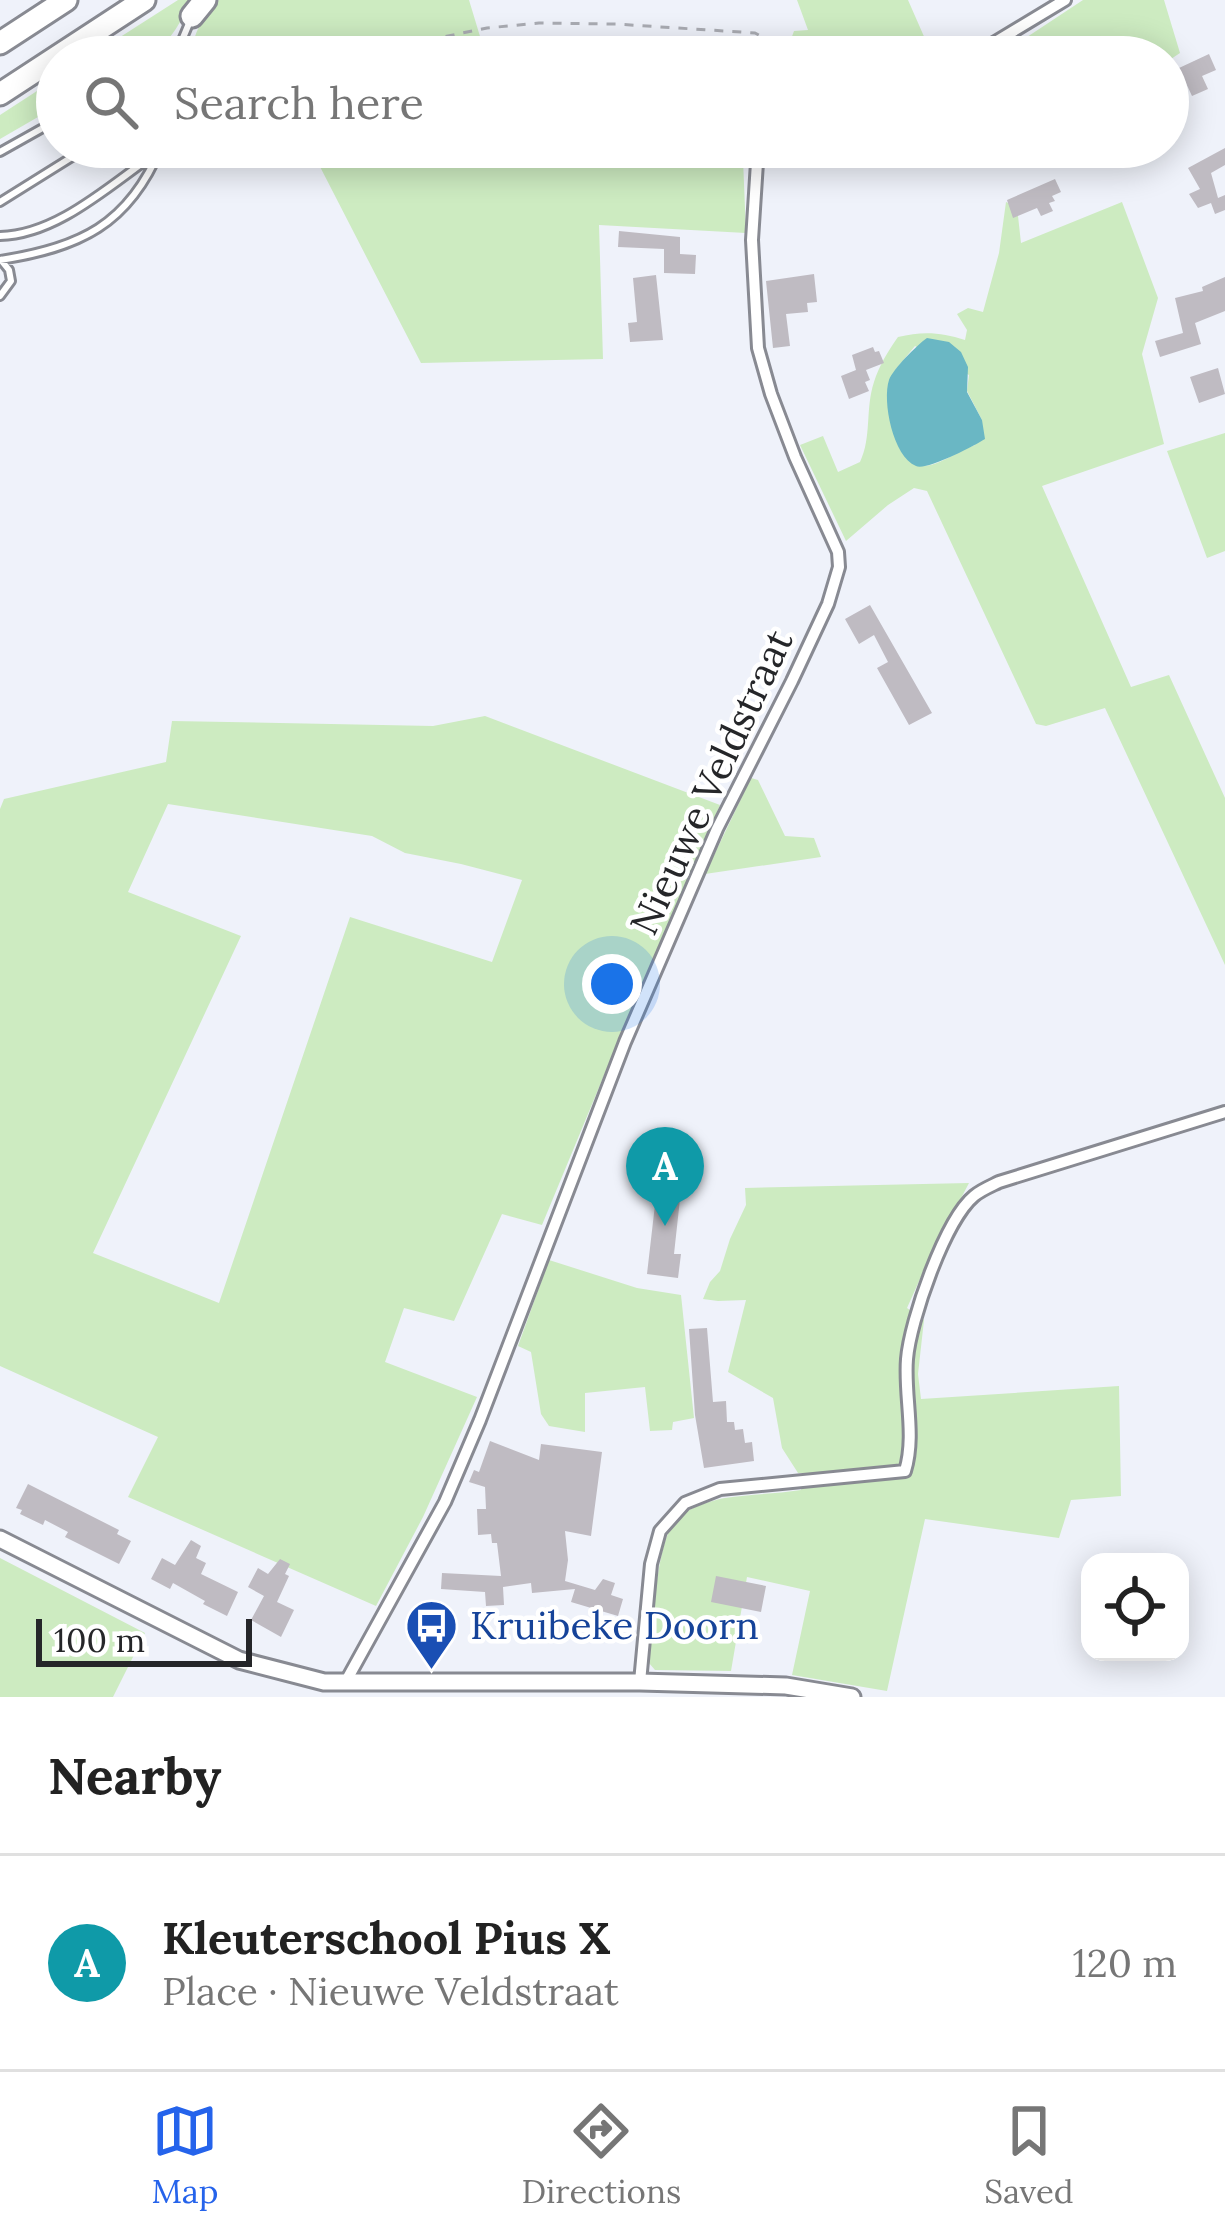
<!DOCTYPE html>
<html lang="en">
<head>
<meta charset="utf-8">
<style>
	:root { --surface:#fff; --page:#f2f2f2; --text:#222; --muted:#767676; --line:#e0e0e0; --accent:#2563eb }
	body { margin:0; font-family:Lora,serif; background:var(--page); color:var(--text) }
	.controls { position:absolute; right:36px; bottom:36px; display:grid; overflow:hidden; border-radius:24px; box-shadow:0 6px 30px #0003 }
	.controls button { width:108px; height:108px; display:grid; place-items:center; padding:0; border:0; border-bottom:3px solid var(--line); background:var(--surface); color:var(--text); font:60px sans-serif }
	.scale { position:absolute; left:36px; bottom:30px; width:216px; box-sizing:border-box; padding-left:12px; border:6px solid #252629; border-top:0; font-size:33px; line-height:42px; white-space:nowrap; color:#252629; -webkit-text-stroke:9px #fff; paint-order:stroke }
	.you { position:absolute; left:612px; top:984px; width:42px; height:42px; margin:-30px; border:9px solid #fff; border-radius:50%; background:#1a73e8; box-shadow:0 0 0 18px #1a73e833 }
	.badge { display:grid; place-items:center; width:78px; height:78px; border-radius:50%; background:var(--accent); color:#fff; font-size:39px; font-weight:700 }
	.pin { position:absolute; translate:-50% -99px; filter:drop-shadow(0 3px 6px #0008) }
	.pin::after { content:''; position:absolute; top:63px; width:42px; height:36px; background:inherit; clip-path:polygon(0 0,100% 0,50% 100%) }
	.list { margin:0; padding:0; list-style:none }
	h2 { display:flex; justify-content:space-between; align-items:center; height:156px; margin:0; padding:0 48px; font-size:51px }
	h2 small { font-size:39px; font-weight:400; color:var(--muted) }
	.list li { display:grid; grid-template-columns:78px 1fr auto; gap:36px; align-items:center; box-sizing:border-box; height:216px; padding:0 48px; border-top:3px solid var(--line) }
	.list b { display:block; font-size:45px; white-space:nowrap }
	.list p { margin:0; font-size:39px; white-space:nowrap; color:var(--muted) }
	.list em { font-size:39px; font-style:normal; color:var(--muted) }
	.icon { flex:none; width:66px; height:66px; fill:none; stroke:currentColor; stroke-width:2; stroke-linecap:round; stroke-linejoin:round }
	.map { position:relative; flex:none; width:1225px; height:1697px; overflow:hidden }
	.search { position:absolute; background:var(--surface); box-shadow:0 6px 30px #0003; left:36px; right:36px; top:36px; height:132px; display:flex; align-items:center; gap:30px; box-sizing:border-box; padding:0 42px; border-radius:66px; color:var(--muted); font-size:45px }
	.sheet { height:372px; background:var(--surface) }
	nav { display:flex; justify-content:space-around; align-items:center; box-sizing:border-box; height:168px; border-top:3px solid var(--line); background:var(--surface); font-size:33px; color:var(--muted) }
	nav a { display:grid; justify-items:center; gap:6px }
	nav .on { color:var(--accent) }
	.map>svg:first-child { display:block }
	.green { fill:#cdebc1; fill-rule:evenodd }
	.water { fill:#6ab7c4 }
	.building { fill:#bfbbc2 }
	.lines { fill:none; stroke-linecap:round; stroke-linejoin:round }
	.lane-casing { stroke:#888a92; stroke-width:12 }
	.street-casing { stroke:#888a92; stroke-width:16 }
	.secondary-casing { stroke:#888a92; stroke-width:21 }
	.highway-casing { stroke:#888a92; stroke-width:27 }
	.path { stroke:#aaacb3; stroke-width:3; stroke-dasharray:9 9; stroke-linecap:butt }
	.lane { stroke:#fff; stroke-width:6 }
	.street { stroke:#fff; stroke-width:10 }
	.secondary { stroke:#fff; stroke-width:15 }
	.highway { stroke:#fff; stroke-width:21 }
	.labels { text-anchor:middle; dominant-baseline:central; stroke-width:9; stroke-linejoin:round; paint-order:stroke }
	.street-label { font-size:39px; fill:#252629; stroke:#fff }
	.transit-label { font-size:39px; fill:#164399; stroke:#fff; text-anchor:start }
</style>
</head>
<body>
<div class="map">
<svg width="1225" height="1697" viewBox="0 0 1225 1697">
	<rect width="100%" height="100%" fill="#eff2fa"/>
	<path class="green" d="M178 0H195C185 11 181 22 173 33 154 61 119 57 89 57Z
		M219 0H469L482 43 412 57H192C192 34 203 16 219 0Z
		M797 0H908L933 57H839L790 42 794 31 808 30Z
		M1083 0H1164L1180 53 1168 61V57H989L1024 39Z
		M57 78V106L0 139V115Z
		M397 147H610L743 159 746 233 599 225 603 359 421 363 315 157Z
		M1006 202 1017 207 1021 243 1122 202 1158 298 1142 354 1164 444 1042 486 1131 687 1169 675 1225 798V965L1105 708 1046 726 1036 724 927 491 914 488 888 505 846 541 800 445 823 436 838 472 860 462C872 437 865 409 874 382 879 366 888 351 898 337 922 331 941 332 965 340L967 330 957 314 968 308 983 312 999 253ZM915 346 969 375 967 391 982 420 975 445C954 452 933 472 913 464L896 369Z
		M1225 433V551L1207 558 1167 451Z
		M485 716 720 805 629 1015 542 1225 502 1214 454 1321 404 1308 385 1362 477 1397 423 1517 376 1606 128 1497 158 1437 0 1366V809L4 799 166 762 172 721 433 726ZM168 804 372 836 405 853 461 864 522 880 492 962 350 917 219 1303 93 1253 241 936 128 892Z
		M751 778 758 780 785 836 814 838 821 857 705 874Z
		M969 1183 929 1259 907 1308 924 1320 918 1374 921 1399 1119 1386 1121 1496 1071 1500 1059 1538 925 1519 887 1691 792 1675 810 1591 747 1577 731 1671 655 1670 649 1663C653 1628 655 1549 674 1522 684 1509 709 1501 725 1498 750 1494 776 1494 801 1490L804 1473H798L782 1448 773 1398 728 1372 746 1300 718 1301 703 1299 710 1282 720 1271 730 1239 746 1205 745 1188Z
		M549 1260 637 1288 681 1295 694 1418 673 1422 672 1430 650 1431 645 1387 585 1393V1432L549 1426 541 1414 531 1352 518 1346Z
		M0 1558 145 1633 113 1697H0Z"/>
	<path class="water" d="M927 338 949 342 961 352 968 367 967 392 982 420 985 439C974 446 926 471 916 466 893 457 882 401 889 380 893 369 917 345 927 338Z"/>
	<path class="building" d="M1209 54 1216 70 1202 76 1208 89 1192 96 1179 68Z
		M1225 148V165L1211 173 1218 198 1225 195V210L1215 214 1211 203 1198 208 1189 194 1200 189 1188 168Z
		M1055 179 1061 192 1052 196 1055 201 1049 203 1053 211 1041 216 1037 208 1013 218 1007 200Z
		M619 231 680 237V254L696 255 695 274 664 273V249L618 247Z
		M814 274 817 302 807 303 808 312 786 314 790 346 773 348 766 281Z
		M656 275 663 340 630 342 628 323 637 322 633 278Z
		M1225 277V311L1195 323 1201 344 1160 357 1155 341 1183 333 1175 298 1203 291 1202 287Z
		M873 347 875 352 879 351 884 363 866 370 870 380 865 382 869 391 849 399 841 376 856 370 852 355Z
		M1218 368 1225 394 1199 403 1190 377Z
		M870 605 932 713 909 725 877 668 888 662 874 635 859 644 845 619Z
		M656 1196 680 1199 674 1254H681L678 1278 647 1274Z
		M707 1328 713 1402 726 1401 727 1422H734L735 1430 743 1429 745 1443 752 1442 754 1461 704 1468 695 1415 689 1329Z
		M490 1441 539 1460 541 1444 602 1452 591 1536 565 1531 568 1560 565 1581 595 1590 603 1579 615 1583 611 1595 623 1599 618 1616 571 1602 575 1589 532 1593 531 1583 503 1587 504 1605 486 1606 485 1592 441 1589 442 1573 501 1576 497 1543H492L491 1534 478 1535 477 1509H486L485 1487 469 1482 474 1470 479 1472Z
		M28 1484 119 1530 117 1534 131 1541 119 1564 65 1537 68 1532 45 1520 43 1525 20 1514 22 1510 16 1508Z
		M191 1540 201 1546 196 1558 206 1563 201 1574 238 1592 227 1616 203 1604 205 1601 173 1583 170 1589 151 1579 162 1558 175 1565Z
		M280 1559 290 1564 285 1574 289 1576 277 1602 294 1610 281 1637 251 1620 264 1596 248 1587 258 1568 268 1574Z
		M716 1576 766 1586 761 1612 711 1602Z"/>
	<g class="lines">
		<defs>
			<path id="lane" d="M166 57 177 47
				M179 57 180 45 190 21
				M0 152 57 120
				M0 202 88 147
				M0 236C58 235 112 183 158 152
				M0 260C79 248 129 225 161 147
				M0 296 11 281 9 270 1 260"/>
			<path id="street" d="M780 57 789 53 816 57
				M956 57 992 44 1065 0
				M640 1682 651 1564 660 1531 685 1503 720 1489 905 1471C916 1435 904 1396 907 1359 910 1321 945 1220 974 1196 981 1190 991 1186 999 1182L1225 1112
				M345 1683 445 1502 480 1420 625 1042 717 829 792 681 828 604 839 567 838 552 795 457 771 394 758 348 752 240 758 147"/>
			<path id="secondary" d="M0 1539 239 1660 324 1682H640L786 1686 852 1697"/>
			<path id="highway" d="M192 16 205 0
				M0 43 66 0
				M0 94 144 0"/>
		</defs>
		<use href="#lane" class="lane-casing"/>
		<use href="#street" class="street-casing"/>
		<use href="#secondary" class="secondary-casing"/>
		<use href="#highway" class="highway-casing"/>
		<path class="path" d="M428 40 487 28 539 23 616 24 755 33 775 44"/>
		<use href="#lane" class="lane"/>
		<use href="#street" class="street"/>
		<use href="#secondary" class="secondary"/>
		<use href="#highway" class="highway"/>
	</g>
	<defs>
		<symbol id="bus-pin" viewBox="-11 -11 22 30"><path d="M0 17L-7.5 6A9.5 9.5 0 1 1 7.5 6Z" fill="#1a4fb4" stroke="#fff"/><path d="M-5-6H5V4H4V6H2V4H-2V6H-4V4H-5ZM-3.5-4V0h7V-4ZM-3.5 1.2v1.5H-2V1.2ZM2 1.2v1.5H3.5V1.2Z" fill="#fff"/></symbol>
	</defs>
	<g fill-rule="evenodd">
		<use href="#bus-pin" x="402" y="1596" width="59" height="81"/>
	</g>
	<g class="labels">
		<g class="street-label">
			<text transform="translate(711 782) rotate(-65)">Nieuwe Veldstraat</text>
		</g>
		<g class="transit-label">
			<text x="470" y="1625">Kruibeke Doorn</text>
		</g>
	</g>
</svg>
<div class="controls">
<button><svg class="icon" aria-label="locate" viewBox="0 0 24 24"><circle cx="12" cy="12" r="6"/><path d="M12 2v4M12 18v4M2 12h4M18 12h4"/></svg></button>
</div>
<div class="scale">100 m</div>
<div class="you"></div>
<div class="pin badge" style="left:665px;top:1226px;background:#0f9aa8">A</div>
<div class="search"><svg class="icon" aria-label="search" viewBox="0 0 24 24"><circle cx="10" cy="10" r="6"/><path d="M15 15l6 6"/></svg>Search here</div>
</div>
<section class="sheet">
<h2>Nearby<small></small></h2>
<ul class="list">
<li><span class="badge" style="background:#0f9aa8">A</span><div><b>Kleuterschool Pius X</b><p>Place · Nieuwe Veldstraat</p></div><em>120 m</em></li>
</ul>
</section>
<nav>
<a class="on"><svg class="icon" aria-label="map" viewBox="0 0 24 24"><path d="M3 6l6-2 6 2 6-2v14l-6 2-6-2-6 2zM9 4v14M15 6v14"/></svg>Map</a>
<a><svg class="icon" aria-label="directions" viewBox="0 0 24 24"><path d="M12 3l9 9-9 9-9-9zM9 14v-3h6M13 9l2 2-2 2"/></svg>Directions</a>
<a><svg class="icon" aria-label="saved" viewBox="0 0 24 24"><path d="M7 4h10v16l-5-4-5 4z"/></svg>Saved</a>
</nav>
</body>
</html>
